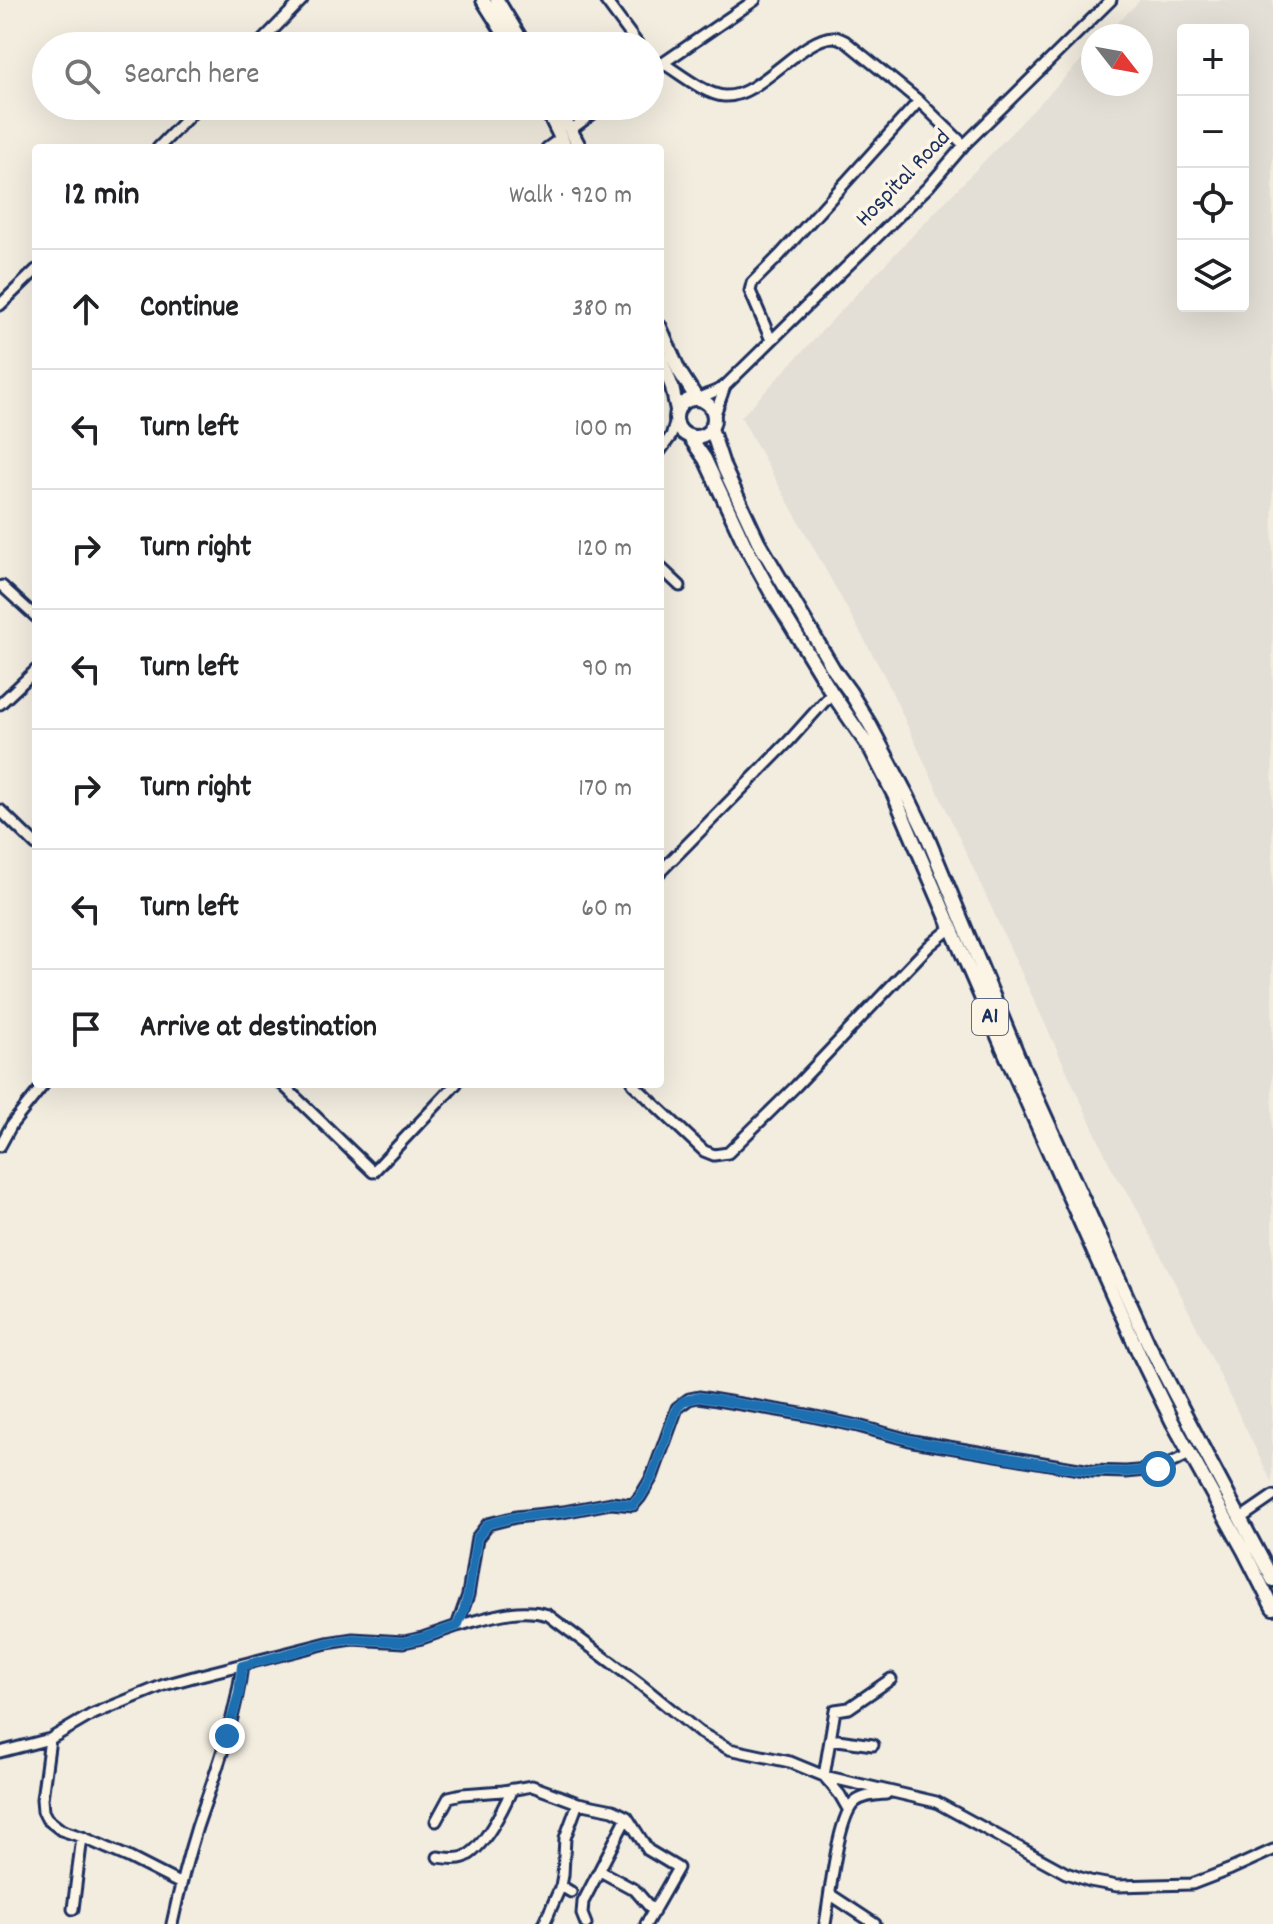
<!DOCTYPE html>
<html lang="en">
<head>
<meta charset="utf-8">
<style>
	:root { --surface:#fff; --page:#f2f2f2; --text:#202124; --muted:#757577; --line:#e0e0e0 }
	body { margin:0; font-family:Dekko,sans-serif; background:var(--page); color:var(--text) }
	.controls { position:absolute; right:24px; top:24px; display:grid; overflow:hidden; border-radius:8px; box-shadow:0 8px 32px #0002 }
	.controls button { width:72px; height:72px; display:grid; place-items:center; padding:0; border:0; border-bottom:2px solid var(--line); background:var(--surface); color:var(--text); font:40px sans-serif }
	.compass { position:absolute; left:1081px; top:24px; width:72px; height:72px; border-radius:50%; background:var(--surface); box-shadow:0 8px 32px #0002; rotate:121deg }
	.stop { position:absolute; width:24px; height:24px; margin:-18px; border:6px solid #1f6fb2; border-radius:50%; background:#fff }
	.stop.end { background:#1f6fb2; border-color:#fff; box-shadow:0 2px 8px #0008 }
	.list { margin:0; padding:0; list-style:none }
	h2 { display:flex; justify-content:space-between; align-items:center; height:104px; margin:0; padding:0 32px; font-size:34px }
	h2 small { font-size:26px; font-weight:400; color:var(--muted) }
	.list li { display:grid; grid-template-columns:52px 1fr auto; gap:24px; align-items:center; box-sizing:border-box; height:120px; padding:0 32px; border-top:2px solid var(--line) }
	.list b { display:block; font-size:30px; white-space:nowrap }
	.list em { font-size:26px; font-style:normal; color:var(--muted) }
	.icon { flex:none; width:44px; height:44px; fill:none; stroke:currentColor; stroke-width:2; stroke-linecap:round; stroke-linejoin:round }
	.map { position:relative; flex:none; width:1273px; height:1924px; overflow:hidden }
	.search { position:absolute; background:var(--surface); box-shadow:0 8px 32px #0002; left:32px; top:32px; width:632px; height:88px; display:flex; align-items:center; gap:20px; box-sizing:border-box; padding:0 28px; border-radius:44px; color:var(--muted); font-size:30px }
	.panel { position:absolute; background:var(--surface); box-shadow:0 8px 32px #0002; left:32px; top:144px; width:632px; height:944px; border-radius:8px }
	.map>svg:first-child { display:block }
	.built { fill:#e3dfd6; fill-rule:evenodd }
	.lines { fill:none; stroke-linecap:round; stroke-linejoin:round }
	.minor-casing { stroke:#1b2f5e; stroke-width:15 }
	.highway-casing { stroke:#1b2f5e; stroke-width:18 }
	.minor { stroke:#fcf5e5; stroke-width:9 }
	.highway { stroke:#fcf5e5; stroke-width:12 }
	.route { stroke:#1f6fb2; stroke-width:10 }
	.labels { text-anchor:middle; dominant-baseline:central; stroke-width:7; stroke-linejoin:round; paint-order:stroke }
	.shield { fill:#fcf5e5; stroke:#5e6a86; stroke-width:2 }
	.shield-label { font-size:22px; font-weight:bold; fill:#1b2f5e }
	.street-label { font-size:24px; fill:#1b2f5e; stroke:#fcf5e5 }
</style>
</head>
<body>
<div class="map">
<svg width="1273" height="1924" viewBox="0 0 1273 1924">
	<rect width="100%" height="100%" fill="#f3ede0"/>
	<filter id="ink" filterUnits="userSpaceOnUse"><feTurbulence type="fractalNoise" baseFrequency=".0125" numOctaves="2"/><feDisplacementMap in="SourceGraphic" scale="16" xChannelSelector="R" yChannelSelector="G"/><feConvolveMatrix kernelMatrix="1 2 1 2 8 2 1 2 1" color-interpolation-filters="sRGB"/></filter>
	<g filter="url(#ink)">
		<path class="built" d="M1140 0H1273L1272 1483 1182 1297 1134 1203 1112 1169 885 677 741 417 864 286 1093 48V84H1141V36H1105ZM1183 30H1243V306H1183Z"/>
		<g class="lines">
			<defs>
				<path id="minor" d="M605 0 639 46
					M257 46 302 0
					M663 63C679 73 706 95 724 96 758 99 801 38 833 37 837 37 841 39 845 41L919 101 964 145
					M650 72 755 0
					M572 129 603 106
					M158 148 199 106
					M547 148 561 138
					M0 305 36 270
					M771 340 750 291 752 283 780 255 919 101
					M698 399C707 393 717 393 726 385L928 187 964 145 1111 0
					M714 417 725 386
					M660 451 671 436 676 420
					M660 567 680 586
					M2 586 36 617
					M0 704 36 670
					M0 810 36 845
					M660 872 789 741 832 693
					M282 1084 373 1172 456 1084
					M633 1084 704 1151 714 1155 728 1153 796 1086 929 946 952 927
					M0 1146 12 1124 44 1084
					M1241 1518 1273 1496
					M457 1626C487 1618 517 1606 548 1615L640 1684 699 1732 729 1749 790 1762 824 1776 936 1802 1066 1873 1090 1881 1117 1886 1192 1884 1231 1869 1273 1850
					M50 1739 42 1799 43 1811 47 1819 61 1830 82 1837 128 1857 181 1884
					M831 1739 873 1745
					M0 1752 50 1739 91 1715 164 1685 197 1676 327 1643 353 1639 404 1642 422 1638 457 1626 468 1595 477 1538 488 1524 516 1517 563 1512 611 1503 633 1505 640 1497 652 1477 677 1408 689 1399 699 1397 807 1415 858 1426 913 1441 1091 1471 1126 1472 1158 1469 1190 1454
					M848 1809 840 1795 824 1776 835 1710 849 1708 891 1679
					M436 1821 449 1797 462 1794 503 1791 532 1786 578 1803 613 1810 627 1817 648 1850 678 1868 646 1924
					M438 1857C446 1858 456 1860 464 1857 483 1850 504 1807 512 1789
					M600 1871 635 1890 654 1912
					M561 1886 571 1892
					M831 1895 875 1924
					M73 1909 82 1837
					M172 1924C179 1891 187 1859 197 1827 215 1774 235 1722 242 1666
					M544 1924 561 1886 563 1875 565 1838 578 1803
					M586 1924 582 1914 583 1902 627 1817
					M825 1924C830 1898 837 1817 855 1802 864 1795 876 1795 886 1794"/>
				<path id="highway" d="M483 0 512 46
					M497 0 525 46
					M545 106 566 148
					M558 106 580 148
					M660 327 679 371 697 399
					M660 357 672 387 677 410
					M676 418a19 19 0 1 1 38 0a19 19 0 1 1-38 0Z
					M711 428 724 468 758 541 834 670 850 692 870 725 907 795 927 836 1020 1061 1148 1343 1208 1458 1273 1580
					M689 436 705 459 746 547 773 596 832 693 871 750 894 795 1006 1055 1141 1358 1173 1423 1244 1551 1273 1608"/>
			</defs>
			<use href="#minor" class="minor-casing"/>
			<use href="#highway" class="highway-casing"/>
			<use href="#minor" class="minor"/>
			<use href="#highway" class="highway"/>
		</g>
	</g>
	<g class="lines" filter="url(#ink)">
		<path class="route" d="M227 1736 239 1693 242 1666 327 1643 353 1639 404 1642 422 1638 457 1626 464 1610 468 1595 477 1538 488 1524 516 1517 563 1512 611 1503 633 1505 640 1497 652 1477 677 1408 684 1401 699 1397 807 1415 858 1426 913 1441 1038 1463 1091 1471 1126 1472 1158 1469"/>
	</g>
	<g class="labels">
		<rect class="shield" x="972" y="999" width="36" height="36" rx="6"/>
		<g class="shield-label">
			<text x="990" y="1017">A1</text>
		</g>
		<g class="street-label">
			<text transform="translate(904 179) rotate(-46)">Hospital Road</text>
		</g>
	</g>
</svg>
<div class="controls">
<button>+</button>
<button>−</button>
<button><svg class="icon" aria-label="locate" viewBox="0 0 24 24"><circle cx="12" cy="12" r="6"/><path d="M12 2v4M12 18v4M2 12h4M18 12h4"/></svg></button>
<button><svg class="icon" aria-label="layers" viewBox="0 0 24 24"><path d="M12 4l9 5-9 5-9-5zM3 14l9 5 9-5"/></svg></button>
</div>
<svg class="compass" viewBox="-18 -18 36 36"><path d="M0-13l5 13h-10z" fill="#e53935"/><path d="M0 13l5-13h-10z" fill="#757577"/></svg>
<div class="stop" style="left:1158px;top:1469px"></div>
<div class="stop end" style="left:227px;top:1736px"></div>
<div class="search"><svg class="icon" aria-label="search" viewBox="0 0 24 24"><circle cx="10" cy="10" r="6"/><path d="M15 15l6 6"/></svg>Search here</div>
<section class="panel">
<h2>12 min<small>Walk · 920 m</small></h2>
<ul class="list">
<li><svg class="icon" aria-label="ahead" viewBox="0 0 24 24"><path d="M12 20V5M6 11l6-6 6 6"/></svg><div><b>Continue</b></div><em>380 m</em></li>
<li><svg class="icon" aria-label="left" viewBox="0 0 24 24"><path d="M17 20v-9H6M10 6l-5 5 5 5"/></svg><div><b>Turn left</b></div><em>100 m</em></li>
<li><svg class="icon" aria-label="right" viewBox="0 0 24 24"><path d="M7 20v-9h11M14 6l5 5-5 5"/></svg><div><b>Turn right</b></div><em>120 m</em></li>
<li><svg class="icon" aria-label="left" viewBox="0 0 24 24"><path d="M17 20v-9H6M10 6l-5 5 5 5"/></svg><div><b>Turn left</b></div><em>90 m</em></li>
<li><svg class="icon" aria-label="right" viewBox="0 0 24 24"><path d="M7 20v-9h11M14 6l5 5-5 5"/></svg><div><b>Turn right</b></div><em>170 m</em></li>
<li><svg class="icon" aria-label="left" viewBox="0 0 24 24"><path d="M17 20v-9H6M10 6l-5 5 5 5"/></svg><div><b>Turn left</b></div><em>60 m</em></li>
<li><svg class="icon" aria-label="arrive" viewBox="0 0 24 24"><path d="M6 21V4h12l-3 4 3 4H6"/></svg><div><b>Arrive at destination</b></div></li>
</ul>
</section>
</div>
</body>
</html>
